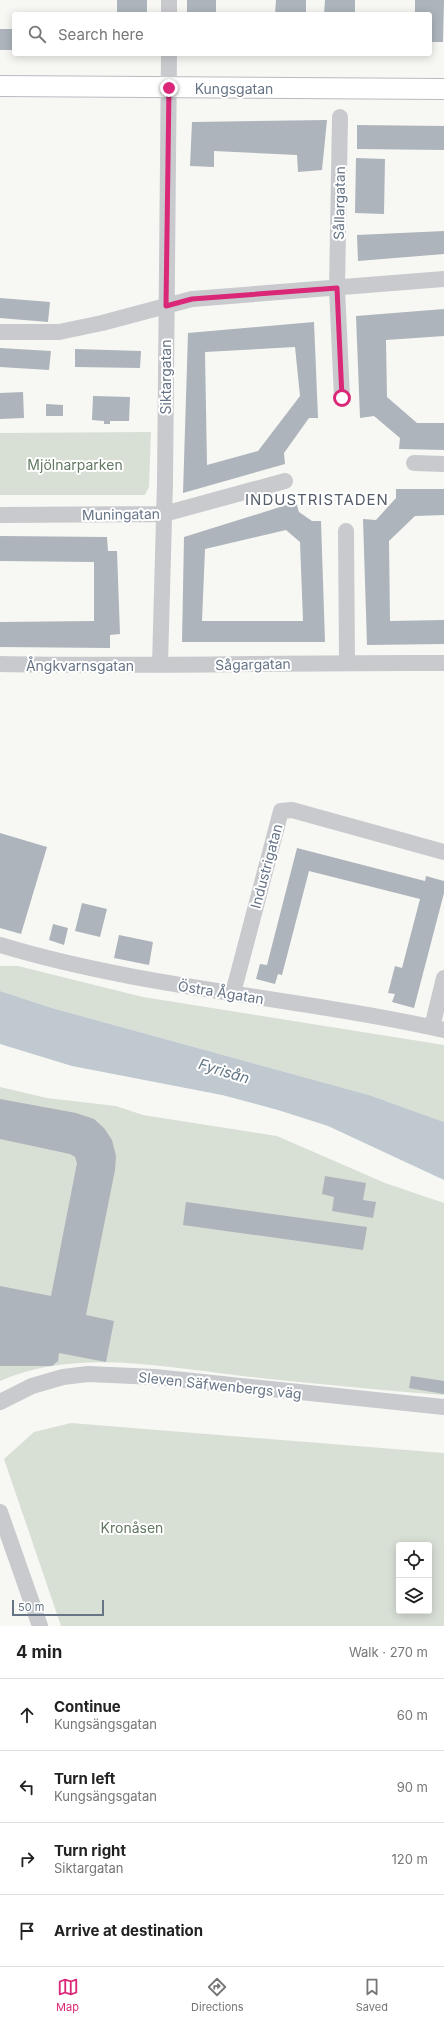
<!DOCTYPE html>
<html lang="en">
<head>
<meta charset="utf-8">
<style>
	:root { --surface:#fff; --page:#f2f2f2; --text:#222; --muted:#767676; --line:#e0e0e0; --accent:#db2777 }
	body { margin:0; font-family:Inter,sans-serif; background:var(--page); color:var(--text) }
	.controls { position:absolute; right:12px; bottom:12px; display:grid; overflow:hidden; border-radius:4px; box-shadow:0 2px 10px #0003 }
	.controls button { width:36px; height:36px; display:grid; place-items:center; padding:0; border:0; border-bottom:1px solid var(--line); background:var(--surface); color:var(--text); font:20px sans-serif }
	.scale { position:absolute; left:12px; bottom:10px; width:92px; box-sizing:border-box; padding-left:4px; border:2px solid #667486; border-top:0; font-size:11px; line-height:14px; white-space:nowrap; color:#667486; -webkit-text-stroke:3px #fff; paint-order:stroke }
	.stop { position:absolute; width:12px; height:12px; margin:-9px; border:3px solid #db2777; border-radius:50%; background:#fff }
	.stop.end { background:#db2777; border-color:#fff; box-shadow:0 1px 4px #0008 }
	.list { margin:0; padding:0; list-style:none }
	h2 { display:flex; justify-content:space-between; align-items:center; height:52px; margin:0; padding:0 16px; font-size:17px }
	h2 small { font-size:13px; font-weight:400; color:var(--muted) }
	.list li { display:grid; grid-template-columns:26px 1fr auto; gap:12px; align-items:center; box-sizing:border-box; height:72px; padding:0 16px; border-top:1px solid var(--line) }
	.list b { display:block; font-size:15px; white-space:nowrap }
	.list p { margin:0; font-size:13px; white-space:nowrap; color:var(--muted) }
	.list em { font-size:13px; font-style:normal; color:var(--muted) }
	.icon { flex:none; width:22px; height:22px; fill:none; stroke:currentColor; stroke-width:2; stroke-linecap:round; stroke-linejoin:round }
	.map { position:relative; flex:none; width:444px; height:1626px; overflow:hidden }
	.search { position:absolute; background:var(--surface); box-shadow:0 2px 10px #0003; left:12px; right:12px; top:12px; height:44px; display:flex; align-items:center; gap:10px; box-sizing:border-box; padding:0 14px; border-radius:4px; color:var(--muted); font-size:15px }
	.sheet { height:340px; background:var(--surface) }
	nav { display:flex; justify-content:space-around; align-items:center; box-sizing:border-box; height:56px; border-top:1px solid var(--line); background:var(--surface); font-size:11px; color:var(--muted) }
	nav a { display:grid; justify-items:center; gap:2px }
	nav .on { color:var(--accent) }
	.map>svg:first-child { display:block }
	.green { fill:#d8dfd5; fill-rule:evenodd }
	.water { fill:#c0c9d0 }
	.building { fill:#adb4bb; fill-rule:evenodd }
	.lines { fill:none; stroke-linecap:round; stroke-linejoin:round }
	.major-casing { stroke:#b8bbc0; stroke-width:22 }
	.minor { stroke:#c8cace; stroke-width:16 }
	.major { stroke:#fff; stroke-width:20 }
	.route { stroke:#db2777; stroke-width:5 }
	.labels { text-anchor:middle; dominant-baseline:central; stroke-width:4; stroke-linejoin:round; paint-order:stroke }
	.street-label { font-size:14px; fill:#667486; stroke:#fff }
	.park-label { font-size:14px; fill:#627861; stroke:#fff }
	.neighbourhood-label { font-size:15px; letter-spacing:1px; fill:#545e6b; stroke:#fff }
	.water-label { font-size:15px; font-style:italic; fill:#627582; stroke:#fff }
</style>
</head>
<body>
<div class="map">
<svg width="444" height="1626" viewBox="0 0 444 1626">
	<rect width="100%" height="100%" fill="#f7f8f4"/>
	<path class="green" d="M151 432 149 487 145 495H0V433Z
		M0 966H18L143 997 444 1045V1122L369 1095 52 1008 0 991Z
		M0 1087 47 1098 116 1106 143 1115 277 1136 385 1183 444 1203V1395C376 1390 309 1383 242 1376 162 1367 77 1348 0 1381Z
		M71 1423 444 1453V1626H61L4 1459 34 1432ZM399 1545H429V1611H399Z"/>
	<path class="water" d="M0 991 52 1008 369 1095 444 1122V1180L328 1126 278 1110 222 1095 72 1066 0 1044Z"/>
	<path class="building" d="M117 0H147V14H117Z
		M187 0H216V14H187Z
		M276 0H306V14H275Z
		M325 0H355V14H324Z
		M415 0H444L443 42H430V14H415Z
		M0 29H14V50H0Z
		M327 120 322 170 298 172 297 155 214 151V167L190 166 192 122Z
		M357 125 444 126V150L357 149Z
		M356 158 385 159 384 214 355 213Z
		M444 231V254L358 261 357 235Z
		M0 298 50 302 48 322 0 318Z
		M444 309V336L386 340 387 397 417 423H444V450L399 449 400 438 374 416 360 418 356 316Z
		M314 322 318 418H309L284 453 285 464 183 493 188 333ZM295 347 300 396 258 451 207 465 205 352Z
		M0 348 51 351 49 370 0 367Z
		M75 349 141 351 140 368 75 367Z
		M23 392 24 418 0 419V393Z
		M93 396 130 397 129 421H110V424H104V421L92 420Z
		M46 404 63 405V416H46Z
		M396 489H444V515L415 516 389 541 390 621 444 620V644L367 645 363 519 376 520 396 498Z
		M296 502 299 512 312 521H321L325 642H182L184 537ZM286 530 300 542 303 621H202L205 549Z
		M0 536 107 537 108 551H117L120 634 110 635V648L0 647V622L94 621V562L0 561Z
		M0 833 47 847 21 934 0 928Z
		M297 848 425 881 426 876 444 881V893L414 1008 392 1002 395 994 388 993 395 966 402 968 420 899 309 871 282 975 278 974 275 984 256 979 260 964 267 965Z
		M82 903 107 909 100 937 75 931Z
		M53 924 68 928 64 945 49 940Z
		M119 935 153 942 149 965 114 958Z
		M0 1099 76 1113 94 1119 104 1128 112 1140 116 1156 115 1170 86 1315 114 1321 106 1362 59 1353 58 1361 52 1366H0V1286L51 1296 77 1163 75 1157 70 1154 0 1139Z
		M325 1176 366 1183 363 1200 376 1202 373 1218 332 1211 334 1197 322 1194Z
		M186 1202 367 1227 363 1250 183 1225Z
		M411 1376 444 1381V1394L409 1388Z"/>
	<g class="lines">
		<defs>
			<path id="major" d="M0 86 444 89"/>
		</defs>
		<use href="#major" class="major-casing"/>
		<path class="minor" d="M169 0V14
			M340 117 337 288 342 398
			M0 332H59L102 323 192 299 444 279
			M414 463 444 464
			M0 515 164 514 285 481
			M346 531 347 662
			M0 664C148 667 296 662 444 663
			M160 665 165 482 169 54
			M0 945C145 989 297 997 444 1030
			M233 993 281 811 292 810 444 852
			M432 1027 444 978
			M0 1402 32 1386 63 1377 88 1374 155 1377 444 1407
			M0 1512 40 1626"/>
		<use href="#major" class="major"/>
	</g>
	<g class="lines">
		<path class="route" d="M169 88 166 306 192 299 337 288 342 398"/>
	</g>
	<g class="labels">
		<g class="street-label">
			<text x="234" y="88">Kungsgatan</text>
			<text transform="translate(339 203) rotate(-89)">Sållargatan</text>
			<text transform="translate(165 377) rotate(-90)">Siktargatan</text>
			<text transform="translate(121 514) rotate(-1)">Muningatan</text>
			<text transform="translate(253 664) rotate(-1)">Sågargatan</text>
			<text x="80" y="665">Ångkvarnsgatan</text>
			<text transform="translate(266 866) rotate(-75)">Industrigatan</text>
			<text transform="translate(221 992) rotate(9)">Östra Ågatan</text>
			<text transform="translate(220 1385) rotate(6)">Sleven Säfwenbergs väg</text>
		</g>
		<g class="park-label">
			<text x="75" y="464">Mjölnarparken</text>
			<text x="132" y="1527">Kronåsen</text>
		</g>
		<g class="neighbourhood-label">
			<text x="317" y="499">INDUSTRISTADEN</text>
		</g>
		<g class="water-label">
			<text transform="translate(224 1071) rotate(17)">Fyrisån</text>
		</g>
	</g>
</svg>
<div class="controls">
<button><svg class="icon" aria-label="locate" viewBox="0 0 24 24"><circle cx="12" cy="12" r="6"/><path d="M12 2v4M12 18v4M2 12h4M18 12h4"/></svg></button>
<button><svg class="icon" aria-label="layers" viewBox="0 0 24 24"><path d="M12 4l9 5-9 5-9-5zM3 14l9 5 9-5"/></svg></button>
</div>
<div class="scale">50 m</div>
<div class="stop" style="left:342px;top:398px"></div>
<div class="stop end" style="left:169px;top:88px"></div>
<div class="search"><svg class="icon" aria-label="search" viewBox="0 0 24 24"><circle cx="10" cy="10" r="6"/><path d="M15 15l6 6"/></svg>Search here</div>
</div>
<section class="sheet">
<h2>4 min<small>Walk · 270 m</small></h2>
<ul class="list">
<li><svg class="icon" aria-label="ahead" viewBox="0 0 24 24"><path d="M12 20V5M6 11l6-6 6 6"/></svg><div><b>Continue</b><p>Kungsängsgatan</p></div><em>60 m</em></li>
<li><svg class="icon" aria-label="left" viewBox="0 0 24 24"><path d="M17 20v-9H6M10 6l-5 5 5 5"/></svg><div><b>Turn left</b><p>Kungsängsgatan</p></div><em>90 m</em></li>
<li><svg class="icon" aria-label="right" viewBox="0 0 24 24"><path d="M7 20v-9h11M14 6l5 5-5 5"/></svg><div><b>Turn right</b><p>Siktargatan</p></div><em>120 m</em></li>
<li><svg class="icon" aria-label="arrive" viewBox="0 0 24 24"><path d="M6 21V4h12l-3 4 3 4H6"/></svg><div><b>Arrive at destination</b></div></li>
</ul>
</section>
<nav>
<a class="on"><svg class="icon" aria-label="map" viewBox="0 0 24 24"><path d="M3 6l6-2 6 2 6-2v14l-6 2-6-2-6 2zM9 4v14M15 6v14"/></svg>Map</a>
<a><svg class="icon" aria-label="directions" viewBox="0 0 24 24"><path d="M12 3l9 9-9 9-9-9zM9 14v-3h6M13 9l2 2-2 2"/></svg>Directions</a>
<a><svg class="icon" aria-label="saved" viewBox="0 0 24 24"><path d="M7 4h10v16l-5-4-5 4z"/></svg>Saved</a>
</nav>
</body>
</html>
